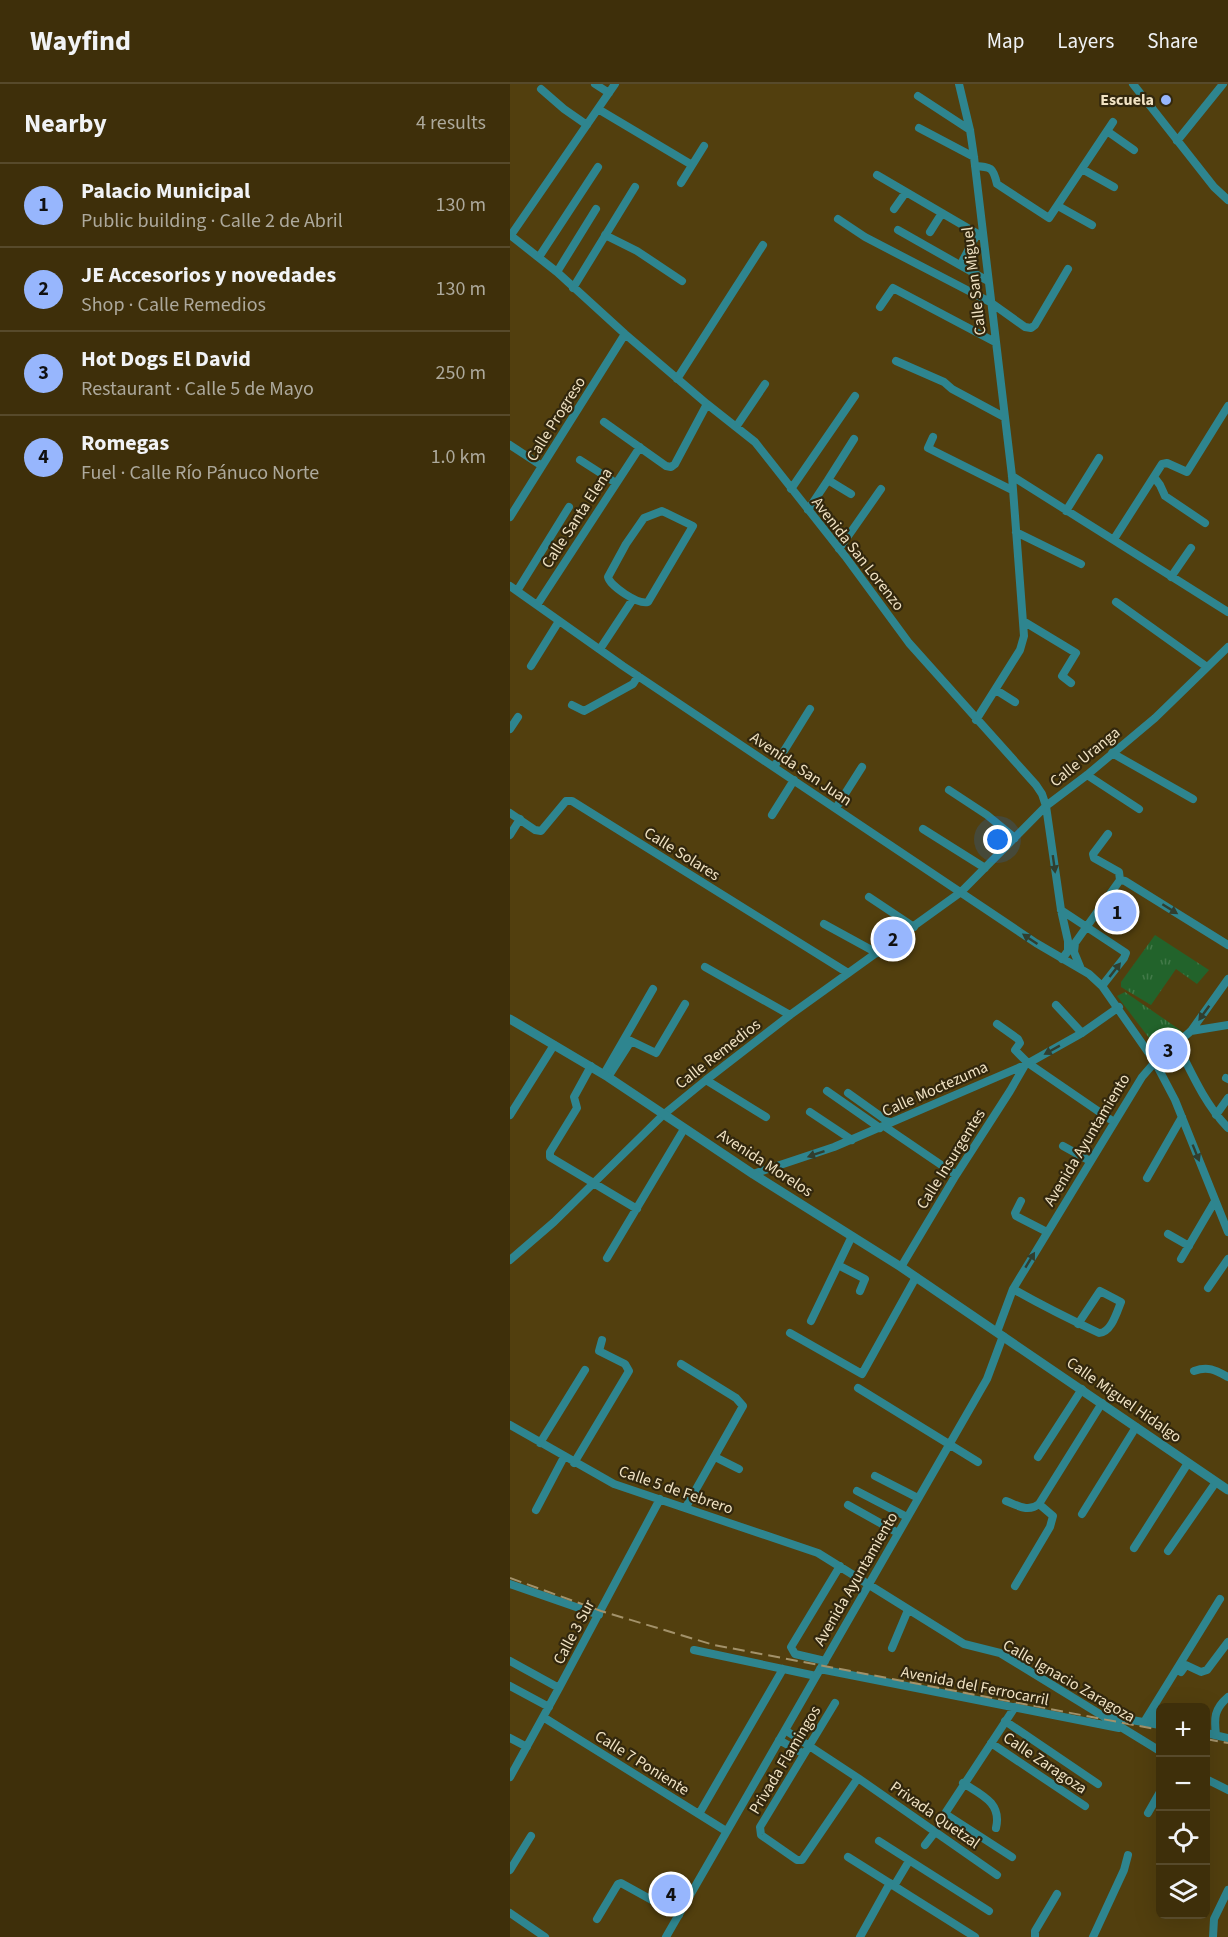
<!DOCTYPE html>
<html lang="en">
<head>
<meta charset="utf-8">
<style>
	:root { --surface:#3e2f0a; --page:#453713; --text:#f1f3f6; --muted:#ada99c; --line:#574a2b; --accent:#97b6fd }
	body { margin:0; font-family:"Source Sans 3",sans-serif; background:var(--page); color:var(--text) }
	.controls { position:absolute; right:18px; bottom:18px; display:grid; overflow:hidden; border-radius:9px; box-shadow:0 6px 24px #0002 }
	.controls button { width:54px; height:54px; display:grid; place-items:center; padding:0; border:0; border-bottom:2px solid var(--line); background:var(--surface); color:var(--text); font:30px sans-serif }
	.you { position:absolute; left:488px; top:756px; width:21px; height:21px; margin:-15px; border:4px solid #fff; border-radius:50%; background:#1a73e8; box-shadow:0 0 0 9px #1a73e833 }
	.badge { display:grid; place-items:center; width:39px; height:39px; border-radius:50%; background:var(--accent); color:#111; font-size:20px; font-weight:700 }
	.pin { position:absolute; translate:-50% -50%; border:3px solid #fff; box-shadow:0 2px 6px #0006 }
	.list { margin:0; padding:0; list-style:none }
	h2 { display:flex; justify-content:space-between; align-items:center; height:78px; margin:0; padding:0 24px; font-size:26px }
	h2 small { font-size:20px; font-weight:400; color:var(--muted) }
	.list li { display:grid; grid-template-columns:39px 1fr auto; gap:18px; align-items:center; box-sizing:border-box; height:84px; padding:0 24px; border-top:2px solid var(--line) }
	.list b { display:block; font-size:22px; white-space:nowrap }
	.list p { margin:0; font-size:20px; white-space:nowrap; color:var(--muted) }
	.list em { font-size:20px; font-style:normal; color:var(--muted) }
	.icon { flex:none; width:33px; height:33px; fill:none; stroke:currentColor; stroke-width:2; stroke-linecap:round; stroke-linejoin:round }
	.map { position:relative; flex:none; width:718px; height:1853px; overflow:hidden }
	header { display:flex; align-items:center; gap:36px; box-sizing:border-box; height:84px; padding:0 30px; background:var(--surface); border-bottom:2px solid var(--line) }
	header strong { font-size:28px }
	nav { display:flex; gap:33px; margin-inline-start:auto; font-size:21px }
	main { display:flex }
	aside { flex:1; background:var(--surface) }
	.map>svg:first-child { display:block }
	.grass { fill:url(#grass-tufts) }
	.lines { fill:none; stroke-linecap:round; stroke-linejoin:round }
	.minor { stroke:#2e858f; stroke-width:8 }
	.tertiary { stroke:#2e858f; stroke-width:9 }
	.rail { stroke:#a3926a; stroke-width:2; stroke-dasharray:12 6; stroke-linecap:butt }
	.oneway { fill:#313e2e }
	.poi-dot { fill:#97b6fd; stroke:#32270d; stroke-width:2 }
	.labels { text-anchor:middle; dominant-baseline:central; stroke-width:4.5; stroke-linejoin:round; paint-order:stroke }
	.poi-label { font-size:16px; font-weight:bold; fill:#f0e2c3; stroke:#32270d; text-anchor:end }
	.street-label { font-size:16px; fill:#f0e2c3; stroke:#32270d }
</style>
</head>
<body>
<header>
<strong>Wayfind</strong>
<nav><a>Map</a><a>Layers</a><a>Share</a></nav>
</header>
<main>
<aside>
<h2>Nearby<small>4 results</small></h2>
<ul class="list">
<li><span class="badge">1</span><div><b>Palacio Municipal</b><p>Public building · Calle 2 de Abril</p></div><em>130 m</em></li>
<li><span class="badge">2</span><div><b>JE Accesorios y novedades</b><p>Shop · Calle Remedios</p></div><em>130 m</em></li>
<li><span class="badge">3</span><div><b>Hot Dogs El David</b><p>Restaurant · Calle 5 de Mayo</p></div><em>250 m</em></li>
<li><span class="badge">4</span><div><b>Romegas</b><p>Fuel · Calle Río Pánuco Norte</p></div><em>1.0 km</em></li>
</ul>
</aside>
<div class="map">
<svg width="718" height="1853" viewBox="0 0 718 1853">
	<defs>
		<pattern id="grass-tufts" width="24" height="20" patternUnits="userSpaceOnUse" patternTransform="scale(1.5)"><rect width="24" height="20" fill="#22632b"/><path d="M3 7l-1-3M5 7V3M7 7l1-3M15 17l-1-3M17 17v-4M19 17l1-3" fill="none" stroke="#427948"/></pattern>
	</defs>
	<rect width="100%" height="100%" fill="#523f0e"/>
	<path class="grass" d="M645 851 699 886 687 900 666 885 641 921 611 903V898Z
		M615 908 673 948 649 967 607 912Z"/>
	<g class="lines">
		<path class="minor" d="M85 0 99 9
			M449 0 460 46 464 73 502 392 514 552 510 566 466 636
			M623 0 704 103 718 116
			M31 5 54 25 77 41
			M408 12 460 46
			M88 25 182 81
			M409 44 464 73
			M597 47 624 66
			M667 57 713 0
			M465 82C481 83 483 83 487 100L539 134 603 38
			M572 85 604 103
			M367 91 473 153
			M171 99 194 62
			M548 122 582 141
			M384 125 396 108
			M328 135 355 153 480 218 515 243 521 244 525 241 558 185
			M388 146 478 197
			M420 148 432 129
			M0 151 47 188 115 250 197 320 245 358 335 472 399 559 526 701 532 710 536 722 551 826 558 857V867L552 875
			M1 151 105 0
			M95 151 127 167 172 197
			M29 173 88 83
			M453 176 467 150
			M47 188 86 125
			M63 204 125 103
			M370 223 383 204 485 258
			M386 277 434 298 442 305 494 333
			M167 295 253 161
			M94 338 156 382 161 383 165 380 197 320
			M226 343 255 300
			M423 353 418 364 502 406
			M0 361 32 382
			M70 376 106 399
			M502 392 718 528
			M644 393 650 401 655 412 695 439
			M318 396 344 355
			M281 405 345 312
			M298 426 318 396 341 410
			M152 427 183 442 138 518C128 521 100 502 98 493L116 460 134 434Z
			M556 427 589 374
			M0 433 115 250
			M506 448 571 480
			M604 455 652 380 657 379 677 388 718 322
			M329 465 371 405
			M661 493 681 464
			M0 502 113 582 526 859 579 890 592 902 645 978 665 1016 718 1148
			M7 507 59 423
			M606 518 697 583
			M27 521 130 363
			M513 537 566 569 552 592 561 599
			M90 565 123 515
			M21 582 49 537
			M486 606 505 618
			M62 621 74 627 123 600 128 592
			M0 645 8 633
			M602 669 683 715
			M264 683 300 625
			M577 691 629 725
			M439 706 477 731 505 754
			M326 724 352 683
			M0 729 25 746 31 747 56 717H62L338 889
			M262 731 284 696
			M413 745 475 784
			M598 750 583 770 584 774 609 788 610 796
			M0 751 10 735
			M610 796 615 797 718 861
			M359 813 404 843
			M551 826 616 869 614 874 592 902
			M314 840 367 869
			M195 883 280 931
			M571 885 564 868 565 859 610 796
			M546 921 572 949
			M487 940 508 955 510 959 505 966 518 979 604 1038
			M681 947 718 941
			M667 960C682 990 695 1020 718 1044
			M81 982 64 1013 67 1024 40 1068V1073L127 1125
			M94 990 143 905
			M98 993 121 957 146 969 175 920
			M716 994 718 995
			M196 996 256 1033
			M317 1007 370 1044
			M338 1009 380 1039
			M300 1028 342 1056
			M0 1031 44 961
			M706 1031 718 1014
			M374 1042 446 1091
			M553 1062 580 1077
			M243 1090 324 1063 515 981 572 949 609 923
			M637 1094 672 1033
			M511 1117 505 1129 506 1132 537 1148
			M658 1150 679 1162
			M97 1174 174 1045
			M671 1175 705 1117
			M0 1176 44 1138 153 1031 196 996 280 931 451 808 536 722 577 691 645 634 718 563
			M328 1181 355 1195 350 1207
			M391 1183 446 1091 500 1007 515 981
			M698 1204 718 1175
			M503 1205C531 1221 559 1235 589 1249 601 1249 607 1228 611 1218L590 1207 568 1240
			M301 1237 342 1152
			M487 1248 503 1205 632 993 645 978 681 947 718 895
			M280 1249 352 1290 406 1193
			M171 1280 226 1314 233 1322 176 1423
			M684 1287C698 1282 705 1286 718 1293
			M348 1304 468 1378
			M0 1341 104 1400 308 1469 454 1560 490 1569 650 1667
			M30 1359 75 1286
			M205 1373 229 1385
			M528 1373 572 1305
			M64 1379 119 1287 115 1280 89 1267 92 1256
			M365 1392 408 1414
			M347 1407 397 1433
			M496 1417C507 1421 518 1429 529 1420L592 1319
			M338 1421 388 1449
			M26 1426 54 1373
			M572 1430 626 1343
			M624 1464 678 1379
			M658 1467 706 1398
			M0 1500 89 1531
			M505 1502 540 1443 543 1432 529 1420
			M382 1564 398 1526
			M184 1566 306 1592
			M0 1577 49 1604
			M315 1577 285 1570 281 1563 330 1482
			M310 1585 609 1644
			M671 1588 676 1581 691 1588 697 1586 718 1558
			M0 1602 39 1623
			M325 1619 250 1743 251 1751 287 1776H292L348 1694
			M599 1632 650 1641
			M33 1633 216 1747
			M495 1637 588 1700
			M634 1638 710 1515
			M640 1639 647 1627
			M275 1646 348 1694 487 1791
			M696 1649 718 1654
			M706 1651C704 1634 704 1625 718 1613
			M0 1654 17 1663
			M269 1656 294 1670
			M481 1659 575 1722
			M0 1693 49 1604 150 1415
			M696 1695 718 1706
			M453 1699C472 1711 492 1719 486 1744
			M638 1729 650 1708
			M189 1730 273 1585
			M369 1757 479 1827
			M415 1761 425 1748
			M338 1773 465 1853
			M502 1773 437 1731 436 1728 505 1623
			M0 1786 21 1752
			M384 1802 399 1777
			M0 1829 35 1853
			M87 1835 108 1800 111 1799 169 1831
			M156 1853 477 1295 493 1252
			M350 1853 380 1799
			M525 1853V1847L547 1810
			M583 1853 614 1786 618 1771
			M703 1853 704 1835 718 1806"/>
		<path class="tertiary" d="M0 935 98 993 243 1090 391 1183 718 1406"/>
		<path class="rail" d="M0 1494 91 1527 204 1561 650 1646
			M696 1655 718 1659"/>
	</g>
	<defs><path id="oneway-solid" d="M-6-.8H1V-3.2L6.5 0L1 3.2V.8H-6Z" transform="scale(1.5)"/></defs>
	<g class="oneway">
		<use href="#oneway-solid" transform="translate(544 780) rotate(82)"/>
		<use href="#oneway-solid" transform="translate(660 825) rotate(32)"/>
		<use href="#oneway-solid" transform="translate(520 855) rotate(-146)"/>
		<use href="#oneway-solid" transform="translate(605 886) rotate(-52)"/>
		<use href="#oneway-solid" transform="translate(694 929) rotate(126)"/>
		<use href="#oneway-solid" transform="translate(542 966) rotate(151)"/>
		<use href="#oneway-solid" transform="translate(686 1069) rotate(68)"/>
		<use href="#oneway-solid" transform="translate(306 1070) rotate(161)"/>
		<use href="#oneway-solid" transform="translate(520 1176) rotate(-59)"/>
	</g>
	<circle class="poi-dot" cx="656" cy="16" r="6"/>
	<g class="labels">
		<g class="poi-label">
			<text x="644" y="16">Escuela</text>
		</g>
		<g class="street-label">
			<text transform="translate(464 197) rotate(-97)">Calle San Miguel</text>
			<text transform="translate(46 335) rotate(-58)">Calle Progreso</text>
			<text transform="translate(67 434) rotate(-57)">Calle Santa Elena</text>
			<text transform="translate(348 470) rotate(52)">Avenida San Lorenzo</text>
			<text transform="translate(575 673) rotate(-39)">Calle Uranga</text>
			<text transform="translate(291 685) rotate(34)">Avenida San Juan</text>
			<text transform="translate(172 770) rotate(32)">Calle Solares</text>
			<text transform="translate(208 970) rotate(-38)">Calle Remedios</text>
			<text transform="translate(425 1005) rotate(-24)">Calle Moctezuma</text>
			<text transform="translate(577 1056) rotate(-59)">Avenida Ayuntamiento</text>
			<text transform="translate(441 1075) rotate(-58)">Calle Insurgentes</text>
			<text transform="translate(255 1079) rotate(33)">Avenida Morelos</text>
			<text transform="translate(614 1316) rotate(35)">Calle Miguel Hidalgo</text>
			<text transform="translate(166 1406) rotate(19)">Calle 5 de Febrero</text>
			<text transform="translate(346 1495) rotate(-60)">Avenida Ayuntamiento</text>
			<text transform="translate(64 1548) rotate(-62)">Calle 3 Sur</text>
			<text transform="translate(559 1597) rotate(30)">Calle Ignacio Zaragoza</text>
			<text transform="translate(465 1602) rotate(11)">Avenida del Ferrocarril</text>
			<text transform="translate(275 1676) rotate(-59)">Privada Flamingos</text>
			<text transform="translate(132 1679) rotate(32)">Calle 7 Poniente</text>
			<text transform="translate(535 1679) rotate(34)">Calle Zaragoza</text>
			<text transform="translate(425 1731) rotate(35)">Privada Quetzal</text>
		</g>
	</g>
</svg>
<div class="controls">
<button>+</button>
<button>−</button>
<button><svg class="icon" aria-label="locate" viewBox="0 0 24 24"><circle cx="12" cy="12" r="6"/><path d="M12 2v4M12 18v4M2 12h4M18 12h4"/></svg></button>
<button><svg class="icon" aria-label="layers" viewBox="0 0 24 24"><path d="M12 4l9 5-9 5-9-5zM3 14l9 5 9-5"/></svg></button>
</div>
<div class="you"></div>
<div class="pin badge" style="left:607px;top:828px">1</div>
<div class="pin badge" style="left:383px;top:855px">2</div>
<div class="pin badge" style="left:658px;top:966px">3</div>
<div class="pin badge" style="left:161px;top:1810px">4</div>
</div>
</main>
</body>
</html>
